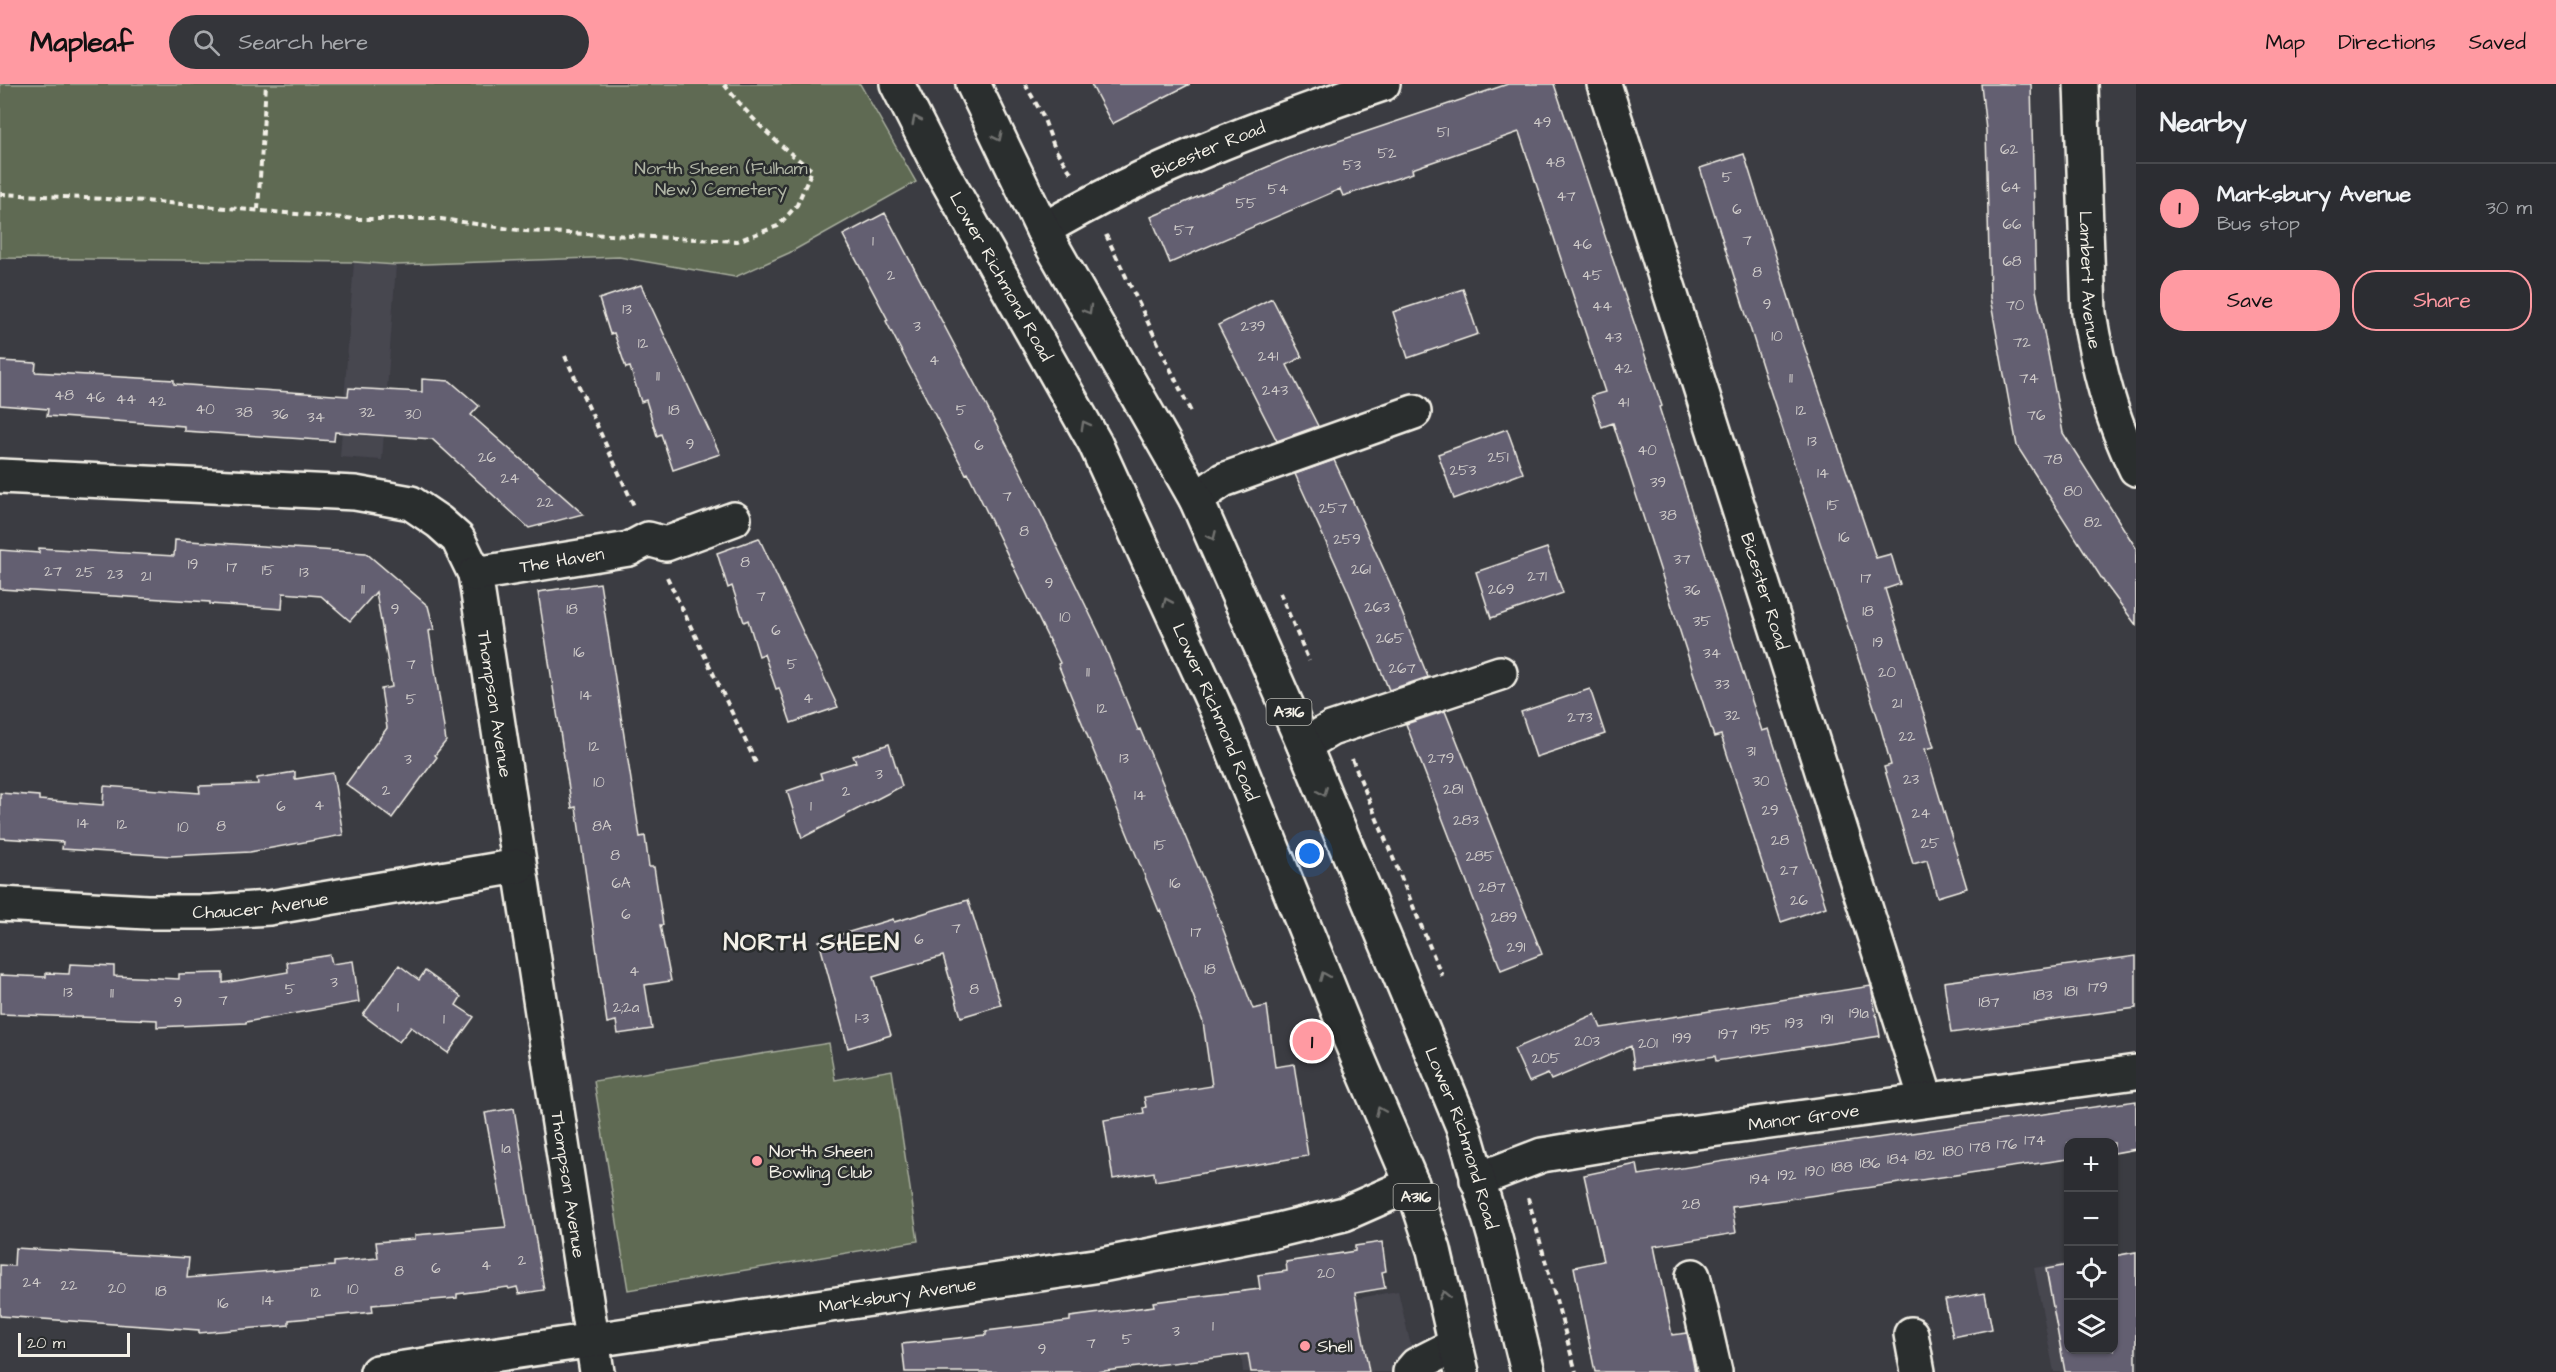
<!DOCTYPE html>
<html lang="en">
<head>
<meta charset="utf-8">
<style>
	:root { --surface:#2c2d32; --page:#34353a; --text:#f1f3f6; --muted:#a6a8ac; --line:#48494d; --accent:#ff9aa2 }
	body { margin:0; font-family:"Architects Daughter",sans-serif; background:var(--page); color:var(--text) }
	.controls { position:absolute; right:18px; bottom:18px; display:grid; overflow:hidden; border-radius:12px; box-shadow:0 2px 4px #0004 }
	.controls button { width:54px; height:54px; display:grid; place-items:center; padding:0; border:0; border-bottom:2px solid var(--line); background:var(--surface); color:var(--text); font:30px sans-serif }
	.scale { position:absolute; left:18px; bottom:15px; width:112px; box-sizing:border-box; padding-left:6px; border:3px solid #f4f1e8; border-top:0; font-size:16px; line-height:21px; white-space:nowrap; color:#f4f1e8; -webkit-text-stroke:4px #2a2d2e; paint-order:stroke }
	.you { position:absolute; left:1310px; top:770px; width:21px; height:21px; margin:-15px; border:4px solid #fff; border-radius:50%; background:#1a73e8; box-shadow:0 0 0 9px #1a73e833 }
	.badge { display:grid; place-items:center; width:39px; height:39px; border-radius:50%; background:var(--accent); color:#111; font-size:20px; font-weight:700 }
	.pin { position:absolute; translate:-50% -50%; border:3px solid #fff; box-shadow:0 2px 6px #0006 }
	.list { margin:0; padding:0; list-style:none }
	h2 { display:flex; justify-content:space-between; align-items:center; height:78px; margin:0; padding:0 24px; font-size:26px }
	h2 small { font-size:20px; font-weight:400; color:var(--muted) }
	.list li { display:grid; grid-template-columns:39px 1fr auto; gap:18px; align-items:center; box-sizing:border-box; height:90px; padding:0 24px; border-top:2px solid var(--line) }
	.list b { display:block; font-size:22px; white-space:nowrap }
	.list p { margin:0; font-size:20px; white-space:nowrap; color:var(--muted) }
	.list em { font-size:20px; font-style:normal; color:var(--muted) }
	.actions { display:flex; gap:12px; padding:18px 24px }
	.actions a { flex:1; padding:14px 0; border:2px solid var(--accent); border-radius:24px; text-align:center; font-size:21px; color:var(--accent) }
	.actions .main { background:var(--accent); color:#111 }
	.icon { flex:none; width:33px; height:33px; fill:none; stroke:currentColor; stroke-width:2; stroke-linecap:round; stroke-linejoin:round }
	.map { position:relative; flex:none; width:2136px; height:1288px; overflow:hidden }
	header { display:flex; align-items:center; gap:36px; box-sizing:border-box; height:84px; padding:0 30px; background:var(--accent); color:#111 }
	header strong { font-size:28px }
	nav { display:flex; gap:33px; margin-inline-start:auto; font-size:21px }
	.search { width:420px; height:54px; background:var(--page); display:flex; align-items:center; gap:15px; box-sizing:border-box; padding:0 21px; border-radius:33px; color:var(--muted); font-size:22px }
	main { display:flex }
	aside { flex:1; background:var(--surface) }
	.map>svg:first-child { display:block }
	.built { fill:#474650 }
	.green { fill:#5e6b53; stroke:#a9ae9e; stroke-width:1.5 }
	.building { fill:#645f71; stroke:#f4f1e8; stroke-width:1.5 }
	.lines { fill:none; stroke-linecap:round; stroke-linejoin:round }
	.minor-casing { stroke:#f4f1e8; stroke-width:38 }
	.highway-casing { stroke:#f4f1e8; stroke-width:38 }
	.path { stroke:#f4f1e8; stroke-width:4; stroke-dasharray:6 4.5; stroke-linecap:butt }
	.minor { stroke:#2a2d2e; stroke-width:33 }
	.highway { stroke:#2a2d2e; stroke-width:33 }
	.oneway { stroke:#71726f }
	.poi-dot { fill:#ff9aa2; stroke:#2a2d2e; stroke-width:2 }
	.labels { text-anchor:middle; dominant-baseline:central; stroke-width:5; stroke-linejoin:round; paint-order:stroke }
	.number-label { font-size:15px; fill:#d0ccca }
	.shield { fill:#2a2d2e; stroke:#b7b6b0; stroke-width:1.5 }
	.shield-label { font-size:16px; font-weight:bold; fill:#f4f1e8 }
	.street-label { font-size:18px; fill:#f4f1e8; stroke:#2a2d2e }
	.park-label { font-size:18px; fill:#b0b5a5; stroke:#2a2d2e }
	.poi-label { font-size:18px; fill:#f4f1e8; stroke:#2a2d2e; text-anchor:start }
	.district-label { font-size:24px; font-weight:bold; letter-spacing:1.5px; fill:#f4f1e8; stroke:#2a2d2e }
</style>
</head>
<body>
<header>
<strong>Mapleaf</strong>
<div class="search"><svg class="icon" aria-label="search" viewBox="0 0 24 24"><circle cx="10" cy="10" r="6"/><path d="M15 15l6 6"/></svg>Search here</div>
<nav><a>Map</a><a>Directions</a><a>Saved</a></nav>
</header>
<main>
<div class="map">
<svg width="2136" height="1288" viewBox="0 0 2136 1288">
	<rect width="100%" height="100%" fill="#3b3c42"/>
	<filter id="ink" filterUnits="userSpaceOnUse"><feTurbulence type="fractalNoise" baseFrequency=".0167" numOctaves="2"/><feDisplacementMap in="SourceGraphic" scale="12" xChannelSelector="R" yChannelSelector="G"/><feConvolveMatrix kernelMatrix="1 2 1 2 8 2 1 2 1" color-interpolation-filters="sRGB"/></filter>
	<g filter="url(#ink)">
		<path class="built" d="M354 178 396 181 382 376 340 373Z
			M2136 1168V1288H2054L2034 1184 2068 1178V1266H2114V1171Z
			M1398 1207 1417 1288H1243L1238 1235Z"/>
		<path class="green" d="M0 0H860L916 98 789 169 735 193 619 173 396 181 354 178 0 174Z
			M829 959 835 996 892 986 918 1157 628 1206 594 997Z"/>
		<path class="building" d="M1091 0H1190L1112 40Z
			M1508 0H1554L1662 322 1659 323 1749 608 1762 647 1769 645 1826 823 1781 838 1721 651 1714 653 1613 339 1602 343 1591 312 1605 308 1519 48 1412 85 1413 89 1343 112 1340 105 1170 179 1151 133 1288 74Z
			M1981 0H2031L2036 206 2063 349 2136 464V541L2104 498 2017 362 1990 214 1986 46Z
			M1744 70 1802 256 1876 474 1891 470 1900 500 1885 505 1934 663 1925 665 1967 804 1937 813 1927 776 1913 780 1884 683 1891 681 1880 641 1763 285 1700 84Z
			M885 129 1019 384 1100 551 1138 646 1140 645 1214 821 1253 925 1267 922 1275 983 1294 980 1308 1072 1155 1097 1154 1088 1113 1095 1104 1036 1144 1029 1143 1024 1146 1023 1144 1013 1212 1002 1203 938 1161 826 1159 827 1058 580 1060 579 968 389 966 390 903 270 886 237 888 236 843 151Z
			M641 201 720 370 673 386 661 350 657 352 646 316 641 318 630 283 626 284 614 249 610 250 599 215Z
			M1463 205 1478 250 1408 274 1393 228Z
			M1272 214 1302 273 1287 281 1318 342 1277 357 1218 241Z
			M0 277 36 279 35 288 174 296V300L348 312 349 304 422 308V295L450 297 479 322 471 331 583 430 529 444 432 355 335 348 334 357 184 347V342L47 332 48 325 0 321Z
			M1507 345 1523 389 1454 415 1438 370Z
			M1334 376 1390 499 1428 593 1389 606 1348 507 1295 390Z
			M759 454 838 623 791 639 779 604 776 605 764 570 759 572 748 536 744 538 732 502 728 504 717 469Z
			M175 456 366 469 428 522 434 545 429 547 446 657 435 671 437 673 392 734 346 700 387 644 381 605 392 603 376 508 350 537 321 512 283 509 282 525 210 520V518L0 505V466L39 469V464L174 472Z
			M1547 464 1563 509 1491 534 1476 488Z
			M600 499 640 753 645 752 649 783H654L663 841H660L671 897 645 901 652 945 618 950 616 937 607 939 576 723 572 724 538 508Z
			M1590 605 1605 650 1536 673 1521 628Z
			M1445 627 1542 870 1501 886 1406 640Z
			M889 660 902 702 802 754 787 707 822 695 820 689 856 678 853 672Z
			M295 688V695L333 689 343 751 250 768 171 772 62 765 63 758 0 754V709L39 712V716L103 721 104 702 200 709 199 702 258 700 257 694Z
			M968 816 1001 921 961 933 943 872 873 893 891 951 848 964 819 857 893 835 894 838Z
			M330 871 332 880 353 877 359 918 246 938V939L157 943V936L0 930V891L46 893V889L69 890 70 880 114 882V892L179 895V890L223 889V899L288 888 287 878Z
			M2136 872V924L1951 949 1944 898Z
			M399 881 419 896 425 887 461 913 456 921 474 933 448 969 411 943 399 958 363 931Z
			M1871 902 1880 952 1716 977 1715 972 1634 984 1631 962 1551 996 1548 990 1529 998 1514 965 1595 930 1601 944Z
			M2136 1017V1065L2114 1069V1059H2068V1075L1732 1123 1736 1149 1654 1162 1672 1251 1687 1249 1695 1288H1595L1574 1183 1603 1177 1584 1091 1637 1080 1639 1091 1799 1065Z
			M514 1024 544 1206 519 1210 517 1203 509 1205 508 1203 457 1210V1214L372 1221 373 1228 289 1236V1241L199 1249V1246L0 1232V1181L14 1182 15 1164 189 1174 187 1194 334 1182V1178L378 1174 376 1158 415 1155V1151L506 1143 485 1029Z
			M1382 1158 1386 1187 1382 1188 1385 1204 1355 1209 1369 1288H1251L1248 1270 1096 1288H905L902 1260 986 1251V1247L1070 1237V1233L1154 1222 1153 1218 1260 1205 1258 1191 1287 1187 1286 1178 1355 1167V1162Z
			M2136 1168V1288H2065L2046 1185 2068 1181V1266H2114V1172Z
			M1985 1209 1992 1245 1953 1253 1945 1216Z"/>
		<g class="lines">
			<defs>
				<g id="minor">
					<path id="s1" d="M1604 0 1926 1015"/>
					<path id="s2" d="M2081 0 2089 229C2098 284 2111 335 2136 385"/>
					<path id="s3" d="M1043 146C1149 83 1266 40 1383 0"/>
					<path id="s4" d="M0 392 355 409 411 419 439 438 458 455 475 490 597 1288"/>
					<path d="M1196 415 1223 396 1414 328"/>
					<path id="s5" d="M475 490 629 465 648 455 666 460 734 435"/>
					<path d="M1304 661 1331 645 1500 589"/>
					<path id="s6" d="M0 820 147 828H210L269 824 518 782"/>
					<path id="s7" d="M1477 1096 1542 1071 1608 1060 2136 988"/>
					<path d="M1693 1192 1715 1288"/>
					<path d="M1911 1250 1918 1288"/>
					<path id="s8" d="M377 1288 1101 1181 1270 1148 1344 1130 1412 1100"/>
					<path d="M1410 1288 1416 1281 1455 1261"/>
				</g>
				<g id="highway">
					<path id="s9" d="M897 0 934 73 1095 359 1219 631 1346 946 1412 1100 1434 1166 1462 1288"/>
					<path id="s10" d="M973 0 1043 146 1196 415 1304 661 1463 1043 1495 1154 1528 1288"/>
				</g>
			</defs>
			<use href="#minor" class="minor-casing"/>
			<use href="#highway" class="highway-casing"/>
			<path class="path" d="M1025 0 1042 30 1055 65 1072 90
				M0 110 145 117 356 135H441L525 147 737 157 778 142 797 121 812 86C779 62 749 33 724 0
				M258 125 266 0
				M1106 151 1191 328
				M565 272 635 424
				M667 493 757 681
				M1280 509 1309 577
				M1352 675 1442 892
				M1528 1114 1576 1288"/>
			<use href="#minor" class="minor"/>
			<use href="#highway" class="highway"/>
		</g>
		<defs><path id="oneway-chevron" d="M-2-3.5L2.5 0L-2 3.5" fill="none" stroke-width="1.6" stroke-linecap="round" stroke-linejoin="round" transform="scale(1.5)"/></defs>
		<g class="oneway">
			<use href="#oneway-chevron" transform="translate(916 36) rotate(-117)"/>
			<use href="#oneway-chevron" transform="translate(998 53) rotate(64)"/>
			<use href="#oneway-chevron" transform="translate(1088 226) rotate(60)"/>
			<use href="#oneway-chevron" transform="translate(1085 341) rotate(-119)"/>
			<use href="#oneway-chevron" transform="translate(1212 452) rotate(66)"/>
			<use href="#oneway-chevron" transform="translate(1167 518) rotate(-114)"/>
			<use href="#oneway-chevron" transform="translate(1323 708) rotate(68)"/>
			<use href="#oneway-chevron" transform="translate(1324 892) rotate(-112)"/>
			<use href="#oneway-chevron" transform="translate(1380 1027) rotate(-113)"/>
			<use href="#oneway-chevron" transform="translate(1444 1211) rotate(-102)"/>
		</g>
	</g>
	<g class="poi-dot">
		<circle cx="757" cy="1077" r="6"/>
		<circle cx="1305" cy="1262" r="6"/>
	</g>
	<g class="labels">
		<g class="number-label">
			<text x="1542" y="38">49</text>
			<text x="1443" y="48">51</text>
			<text x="2009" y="65">62</text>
			<text x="1387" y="69">52</text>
			<text x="1555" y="78">48</text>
			<text x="1352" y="81">53</text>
			<text x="1727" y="93">5</text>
			<text x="2011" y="103">64</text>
			<text x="1278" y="105">54</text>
			<text x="1566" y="112">47</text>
			<text x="1246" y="119">55</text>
			<text x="1737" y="125">6</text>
			<text x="2012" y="140">66</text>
			<text x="1184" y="146">57</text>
			<text x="1747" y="156">7</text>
			<text x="873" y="157">1</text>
			<text x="1582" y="160">46</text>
			<text x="2012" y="177">68</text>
			<text x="1757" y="188">8</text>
			<text x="891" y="191">2</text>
			<text x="1592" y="191">45</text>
			<text x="1767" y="220">9</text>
			<text x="2015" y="221">70</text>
			<text x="1602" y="222">44</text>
			<text x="627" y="225">13</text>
			<text x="917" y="242">3</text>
			<text x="1253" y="242">239</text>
			<text x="1777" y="252">10</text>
			<text x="1613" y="253">43</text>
			<text x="2022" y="258">72</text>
			<text x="643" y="259">12</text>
			<text x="1268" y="272">241</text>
			<text x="934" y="276">4</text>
			<text x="1623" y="284">42</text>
			<text x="658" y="292">11</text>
			<text x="1791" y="294">11</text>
			<text x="2029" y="294">74</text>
			<text x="1275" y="306">243</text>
			<text x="64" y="311">48</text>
			<text x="95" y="313">46</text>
			<text x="126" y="315">44</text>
			<text x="157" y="317">42</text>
			<text x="1623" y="318">41</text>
			<text x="205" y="325">40</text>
			<text x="674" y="326">18</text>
			<text x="961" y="326">5</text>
			<text x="1801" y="326">12</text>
			<text x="244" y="328">38</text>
			<text x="367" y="328">32</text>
			<text x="280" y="330">36</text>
			<text x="413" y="330">30</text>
			<text x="2036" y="331">76</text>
			<text x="316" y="333">34</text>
			<text x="1812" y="357">13</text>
			<text x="690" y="360">9</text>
			<text x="979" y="361">6</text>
			<text x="1647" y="366">40</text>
			<text x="487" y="373">26</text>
			<text x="1498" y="373">251</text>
			<text x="2053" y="375">78</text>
			<text x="1463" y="386">253</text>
			<text x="1823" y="389">14</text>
			<text x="510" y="394">24</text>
			<text x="1658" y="398">39</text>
			<text x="2073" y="407">80</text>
			<text x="1007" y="412">7</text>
			<text x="545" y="418">22</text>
			<text x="1833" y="421">15</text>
			<text x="1333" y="424">257</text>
			<text x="1668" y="431">38</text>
			<text x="2093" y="438">82</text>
			<text x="1024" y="447">8</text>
			<text x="1844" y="453">16</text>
			<text x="1347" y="455">259</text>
			<text x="1682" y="475">37</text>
			<text x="745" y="478">8</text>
			<text x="193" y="480">19</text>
			<text x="232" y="483">17</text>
			<text x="1361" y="485">261</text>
			<text x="268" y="486">15</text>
			<text x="53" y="487">27</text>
			<text x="85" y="488">25</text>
			<text x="304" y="488">13</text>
			<text x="115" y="490">23</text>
			<text x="146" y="492">21</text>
			<text x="1537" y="492">271</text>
			<text x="1866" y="494">17</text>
			<text x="1049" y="499">9</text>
			<text x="363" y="505">11</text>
			<text x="1501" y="505">269</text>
			<text x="1692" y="506">36</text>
			<text x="761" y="512">7</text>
			<text x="1377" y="523">263</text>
			<text x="395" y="525">9</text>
			<text x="572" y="525">18</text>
			<text x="1868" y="527">18</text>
			<text x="1065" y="533">10</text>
			<text x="1702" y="537">35</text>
			<text x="776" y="546">6</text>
			<text x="1390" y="554">265</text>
			<text x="1878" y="558">19</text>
			<text x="579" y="568">16</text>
			<text x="1712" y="569">34</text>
			<text x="411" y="580">7</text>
			<text x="792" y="580">5</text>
			<text x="1402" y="584">267</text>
			<text x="1088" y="588">11</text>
			<text x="1887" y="588">20</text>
			<text x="1722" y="600">33</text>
			<text x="586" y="611">14</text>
			<text x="808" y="614">4</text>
			<text x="411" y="615">5</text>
			<text x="1897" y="619">21</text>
			<text x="1102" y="624">12</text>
			<text x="1732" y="631">32</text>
			<text x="1580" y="633">273</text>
			<text x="1907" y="652">22</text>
			<text x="594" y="662">12</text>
			<text x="1751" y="667">31</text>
			<text x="1124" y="674">13</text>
			<text x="1441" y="674">279</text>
			<text x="408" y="675">3</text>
			<text x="879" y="690">3</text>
			<text x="1911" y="695">23</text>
			<text x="1761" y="697">30</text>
			<text x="599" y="698">10</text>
			<text x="1453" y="705">281</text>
			<text x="386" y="706">2</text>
			<text x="846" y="707">2</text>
			<text x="1140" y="711">14</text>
			<text x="319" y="721">4</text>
			<text x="281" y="722">6</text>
			<text x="811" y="722">1</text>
			<text x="1770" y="726">29</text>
			<text x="1921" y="729">24</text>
			<text x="1466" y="736">283</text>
			<text x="83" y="739">14</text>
			<text x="122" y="740">12</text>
			<text x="221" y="742">8</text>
			<text x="602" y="742">8A</text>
			<text x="183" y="743">10</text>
			<text x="1780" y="756">28</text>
			<text x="1930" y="759">25</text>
			<text x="1160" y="761">15</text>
			<text x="615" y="771">8</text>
			<text x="1480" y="772">285</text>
			<text x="1789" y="786">27</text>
			<text x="621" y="799">6A</text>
			<text x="1175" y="799">16</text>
			<text x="1492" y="803">287</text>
			<text x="1799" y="816">26</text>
			<text x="626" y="830">6</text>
			<text x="1504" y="833">289</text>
			<text x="956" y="844">7</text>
			<text x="1196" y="848">17</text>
			<text x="919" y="855">6</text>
			<text x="1516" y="863">291</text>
			<text x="1210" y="885">18</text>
			<text x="634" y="887">4</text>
			<text x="334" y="898">3</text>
			<text x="2098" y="903">179</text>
			<text x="290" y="905">5</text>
			<text x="974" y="905">8</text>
			<text x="2071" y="907">181</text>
			<text x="68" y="908">13</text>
			<text x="112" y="909">11</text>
			<text x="2043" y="911">183</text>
			<text x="223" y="916">7</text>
			<text x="178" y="918">9</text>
			<text x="1989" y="918">187</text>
			<text x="398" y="923">1</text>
			<text x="626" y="923">2;2a</text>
			<text x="1859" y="929">191a</text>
			<text x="862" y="934">1-3</text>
			<text x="444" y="935">1</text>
			<text x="1827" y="935">191</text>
			<text x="1794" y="939">193</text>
			<text x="1761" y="945">195</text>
			<text x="1728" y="950">197</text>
			<text x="1682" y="954">199</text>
			<text x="1587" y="957">203</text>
			<text x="1648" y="959">201</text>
			<text x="1546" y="974">205</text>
			<text x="2035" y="1056">174</text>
			<text x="2007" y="1060">176</text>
			<text x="1980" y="1063">178</text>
			<text x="506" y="1064">1a</text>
			<text x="1953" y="1067">180</text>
			<text x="1925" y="1071">182</text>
			<text x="1898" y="1075">184</text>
			<text x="1870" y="1079">186</text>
			<text x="1842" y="1083">188</text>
			<text x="1815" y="1087">190</text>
			<text x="1787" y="1091">192</text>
			<text x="1760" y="1095">194</text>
			<text x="1691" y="1120">28</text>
			<text x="522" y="1176">2</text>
			<text x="486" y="1181">4</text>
			<text x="436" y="1184">6</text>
			<text x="399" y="1187">8</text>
			<text x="1326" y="1189">20</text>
			<text x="32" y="1198">24</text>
			<text x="69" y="1201">22</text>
			<text x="117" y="1204">20</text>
			<text x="353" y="1205">10</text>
			<text x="161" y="1207">18</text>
			<text x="316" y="1208">12</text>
			<text x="268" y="1216">14</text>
			<text x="223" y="1219">16</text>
			<text x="1213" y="1242">1</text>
			<text x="1176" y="1247">3</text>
			<text x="1127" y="1255">5</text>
			<text x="1091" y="1259">7</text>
			<text x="1042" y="1265">9</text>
		</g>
		<g class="shield">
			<rect x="1266.5" y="615" width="45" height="26" rx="4.5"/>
			<rect x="1393.5" y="1100" width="45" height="26" rx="4.5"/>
		</g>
		<g class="shield-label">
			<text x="1289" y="628">A316</text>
			<text x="1416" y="1113">A316</text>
		</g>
		<g class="street-label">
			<text stroke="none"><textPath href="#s3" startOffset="184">Bicester Road</textPath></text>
			<text stroke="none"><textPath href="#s9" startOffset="219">Lower Richmond Road</textPath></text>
			<text stroke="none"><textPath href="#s2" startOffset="196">Lambert Avenue</textPath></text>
			<text stroke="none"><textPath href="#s5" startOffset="88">The Haven</textPath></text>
			<text stroke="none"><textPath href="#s1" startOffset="532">Bicester Road</textPath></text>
			<text stroke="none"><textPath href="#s4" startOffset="642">Thompson Avenue</textPath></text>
			<text stroke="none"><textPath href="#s9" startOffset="705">Lower Richmond Road</textPath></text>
			<text stroke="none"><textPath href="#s6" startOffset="261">Chaucer Avenue</textPath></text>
			<text stroke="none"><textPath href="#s7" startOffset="334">Manor Grove</textPath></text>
			<text stroke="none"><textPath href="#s10" startOffset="1164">Lower Richmond Road</textPath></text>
			<text stroke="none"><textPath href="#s4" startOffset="1128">Thompson Avenue</textPath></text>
			<text stroke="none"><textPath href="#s8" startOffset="526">Marksbury Avenue</textPath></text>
		</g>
		<g class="park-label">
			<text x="721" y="84">North Sheen (Fulham<tspan x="721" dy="21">New) Cemetery</tspan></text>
		</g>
		<g class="poi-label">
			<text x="769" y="1067">North Sheen<tspan x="769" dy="21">Bowling Club</tspan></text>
			<text x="1317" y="1262">Shell</text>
		</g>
		<g class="district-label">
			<text x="812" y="859">NORTH SHEEN</text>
		</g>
	</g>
</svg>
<div class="controls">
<button>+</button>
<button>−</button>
<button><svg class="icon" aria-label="locate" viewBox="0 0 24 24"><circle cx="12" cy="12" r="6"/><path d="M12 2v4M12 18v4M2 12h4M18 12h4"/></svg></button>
<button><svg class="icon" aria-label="layers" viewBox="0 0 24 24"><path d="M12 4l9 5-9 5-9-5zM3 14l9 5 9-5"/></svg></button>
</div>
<div class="scale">20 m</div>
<div class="you"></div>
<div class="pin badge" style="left:1312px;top:957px">1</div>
</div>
<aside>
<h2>Nearby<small></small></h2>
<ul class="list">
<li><span class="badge">1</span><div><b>Marksbury Avenue</b><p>Bus stop</p></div><em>30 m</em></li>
</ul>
<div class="actions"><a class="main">Save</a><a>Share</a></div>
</aside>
</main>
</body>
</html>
